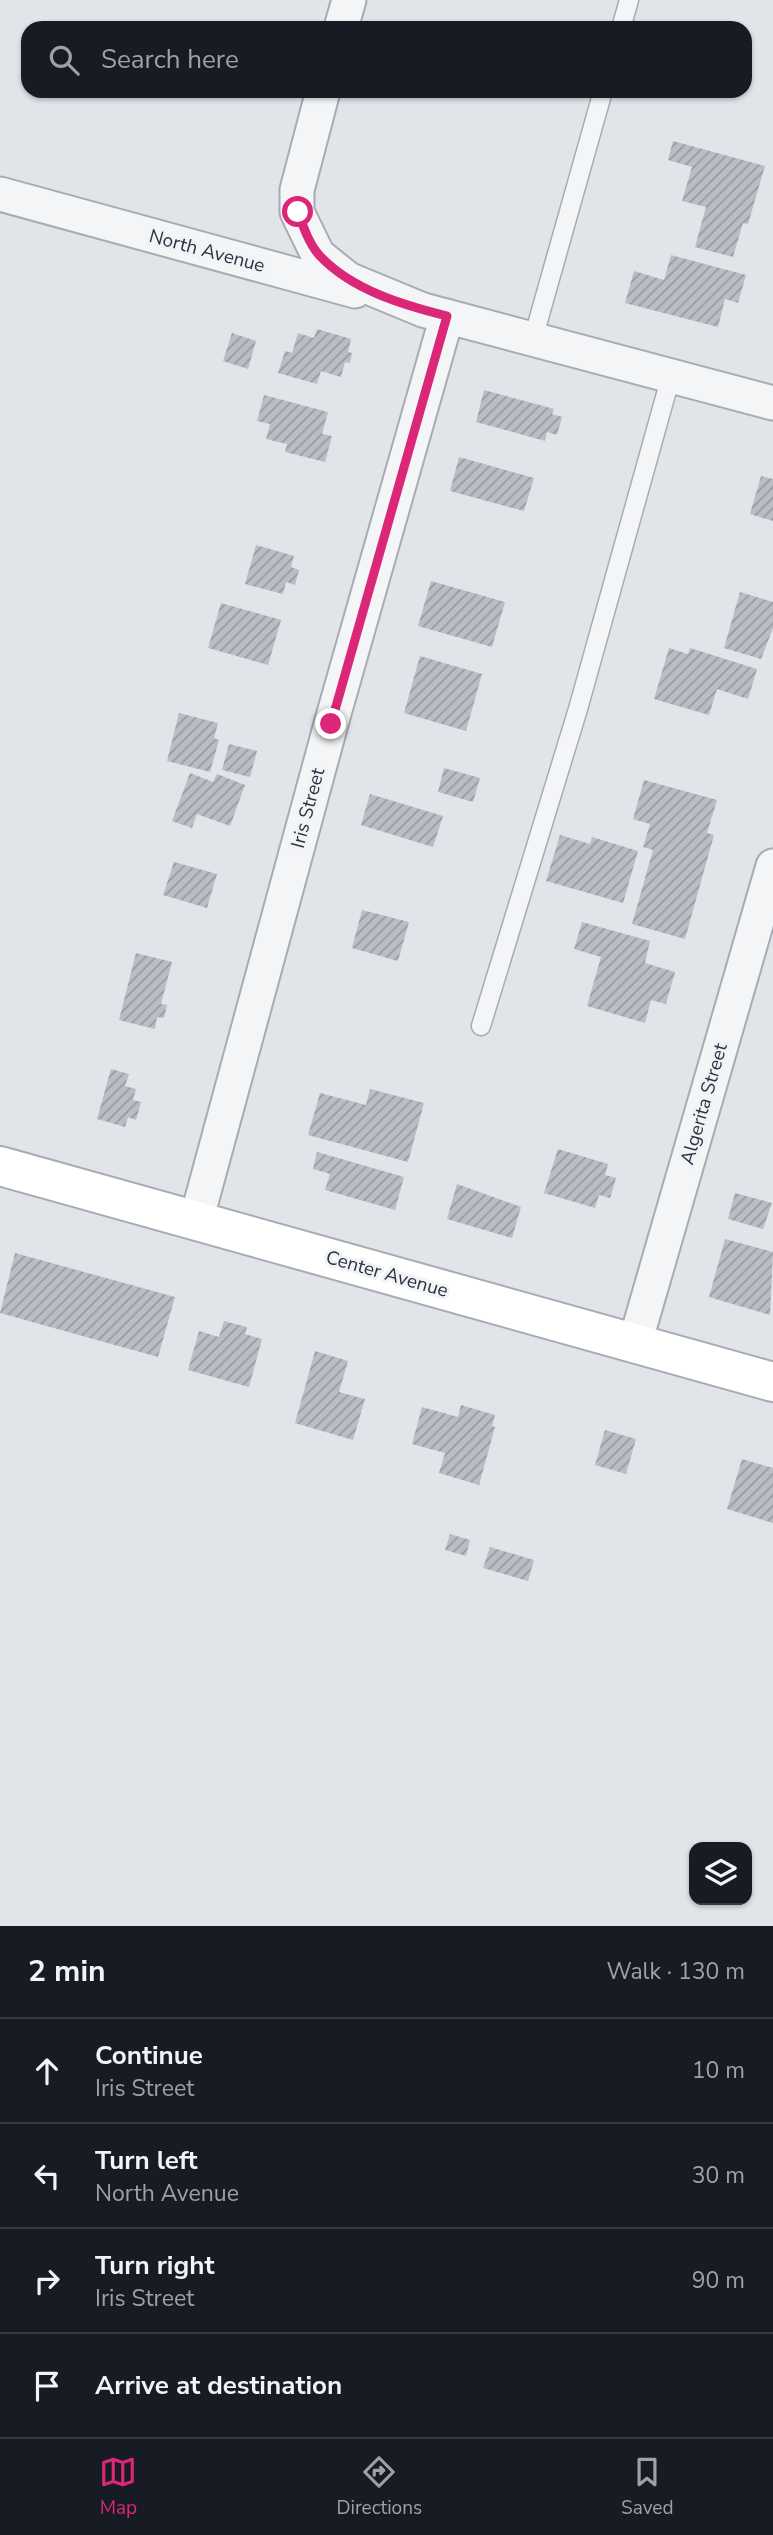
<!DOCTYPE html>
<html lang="en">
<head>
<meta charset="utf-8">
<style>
	:root { --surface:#171b24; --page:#20242c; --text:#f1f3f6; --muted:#9ea1a6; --line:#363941; --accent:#db2777 }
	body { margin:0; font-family:"Nunito Sans",sans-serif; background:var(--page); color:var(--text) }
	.controls { position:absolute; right:21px; bottom:21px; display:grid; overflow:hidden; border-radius:14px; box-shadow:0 2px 5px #0004 }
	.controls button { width:63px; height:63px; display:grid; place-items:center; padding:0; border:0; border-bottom:2px solid var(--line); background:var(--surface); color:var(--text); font:35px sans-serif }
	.stop { position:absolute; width:21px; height:21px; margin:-16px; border:5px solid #db2777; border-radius:50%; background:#fff }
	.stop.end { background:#db2777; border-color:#fff; box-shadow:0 2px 7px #0008 }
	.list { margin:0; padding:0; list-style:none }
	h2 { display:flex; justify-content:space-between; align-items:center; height:91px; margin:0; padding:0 28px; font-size:30px }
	h2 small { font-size:23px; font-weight:400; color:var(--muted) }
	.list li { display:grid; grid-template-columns:46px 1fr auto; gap:21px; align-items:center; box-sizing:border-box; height:105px; padding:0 28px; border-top:2px solid var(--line) }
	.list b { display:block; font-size:26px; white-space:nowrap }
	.list p { margin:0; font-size:23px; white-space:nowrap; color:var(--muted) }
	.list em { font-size:23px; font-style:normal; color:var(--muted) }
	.icon { flex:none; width:38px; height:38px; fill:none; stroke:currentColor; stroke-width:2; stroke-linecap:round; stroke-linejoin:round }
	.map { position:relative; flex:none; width:773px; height:1926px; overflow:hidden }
	.search { position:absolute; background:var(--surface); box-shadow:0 2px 5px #0004; left:21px; right:21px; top:21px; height:77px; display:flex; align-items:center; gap:18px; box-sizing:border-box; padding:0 24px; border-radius:21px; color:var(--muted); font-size:26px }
	.sheet { height:511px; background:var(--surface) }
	nav { display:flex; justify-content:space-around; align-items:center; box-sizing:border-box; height:98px; border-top:2px solid var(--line); background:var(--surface); font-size:19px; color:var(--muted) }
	nav a { display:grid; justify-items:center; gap:4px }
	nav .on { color:var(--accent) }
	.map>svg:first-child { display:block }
	.building { fill:url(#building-hatch) }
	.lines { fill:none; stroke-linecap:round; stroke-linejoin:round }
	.lane-casing { stroke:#a7abb3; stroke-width:21 }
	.street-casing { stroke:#a7abb3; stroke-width:37 }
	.secondary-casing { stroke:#a7abb3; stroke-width:42 }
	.lane { stroke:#f4f5f7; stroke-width:18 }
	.street { stroke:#f4f5f7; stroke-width:33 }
	.secondary { stroke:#fff; stroke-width:38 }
	.route { stroke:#db2777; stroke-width:9 }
	.labels { text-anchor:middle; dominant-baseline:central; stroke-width:6; stroke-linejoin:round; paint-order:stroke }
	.street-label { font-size:19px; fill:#2b3240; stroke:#f1f3f6 }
</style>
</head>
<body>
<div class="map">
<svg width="773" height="1926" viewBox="0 0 773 1926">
	<defs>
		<pattern id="building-hatch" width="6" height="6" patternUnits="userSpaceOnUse" patternTransform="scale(1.75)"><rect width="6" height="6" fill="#b9bec5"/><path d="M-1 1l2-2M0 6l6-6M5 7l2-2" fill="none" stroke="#979ba1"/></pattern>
	</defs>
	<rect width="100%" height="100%" fill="#e1e4e9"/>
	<path class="building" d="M673 141 765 166 748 224 743 223 733 257 695 247 706 207 682 201 692 167 668 160Z
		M671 255 746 275 738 303 725 299 718 327 625 303 634 271 664 280Z
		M317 329 351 339 348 352 352 353 350 363 345 362 341 377 321 371 317 384 278 373 285 351 292 353 298 333 314 338Z
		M232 333 256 341 248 369 223 361Z
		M484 390 554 409 552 414 562 417 557 435 547 432 545 441 476 422Z
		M264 395 328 412 322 434 332 436 325 462 285 452 287 444 266 439 270 424 257 421Z
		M459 457 534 478 524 511 450 491Z
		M761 476 773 479V521L750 514Z
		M256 545 294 556 291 567 299 570 295 585 286 582 283 594 245 584Z
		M431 581 505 602 492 647 418 626Z
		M740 592 773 602V628L761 659 724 648Z
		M221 603 281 620 268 665 208 648Z
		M669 648 688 654 690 648 757 669 748 699 717 689 709 715 654 699Z
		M420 656 482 674 466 731 404 713Z
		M179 713 218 723 214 738 219 740 210 772 167 761Z
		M229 744 257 751 250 777 222 770Z
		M444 768 480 778 473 802 438 792Z
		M190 773 213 782 217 774 245 785 230 826 197 814 192 828 172 821Z
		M644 780 717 800 707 833 714 835 685 939 632 924 653 850 643 847 650 824 633 819Z
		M370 794 443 816 433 847 361 825Z
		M560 835 590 844 592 837 638 851 623 903 546 881Z
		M174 862 217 874 207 908 163 895Z
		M362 910 409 922 398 961 352 948Z
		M582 922 650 941 645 963 675 972 666 1004 651 1000 645 1023 587 1006 601 957 574 949Z
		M136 953 172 962 161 1004 167 1005 164 1018 157 1017 155 1029 119 1020Z
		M111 1069 129 1074 125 1086 136 1089 133 1100 141 1102 136 1120 128 1117 125 1127 97 1119Z
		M370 1089 424 1103 408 1162 308 1135 320 1093 366 1105Z
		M558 1149 608 1164 605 1175 616 1178 610 1198 599 1195 595 1208 544 1193Z
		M317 1152 404 1177 395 1210 325 1190 330 1174 313 1169Z
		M457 1184 521 1207 512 1238 447 1219Z
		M735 1193 772 1203 763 1229 728 1219Z
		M725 1239 773 1252 770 1315 709 1297Z
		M15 1253 175 1297 158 1357 0 1313Z
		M224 1321 247 1327 245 1334 262 1339 249 1387 188 1370 199 1331 219 1337Z
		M315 1351 348 1361 339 1392 365 1399 353 1440 295 1423Z
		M461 1405 495 1415 492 1426 495 1427 479 1485 439 1473 445 1453 412 1444 422 1407 458 1417Z
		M605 1430 636 1439 626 1474 595 1465Z
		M742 1459 773 1468V1523L727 1509Z
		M450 1534 470 1540 466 1556 445 1550Z
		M490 1547 534 1560 528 1581 483 1568Z"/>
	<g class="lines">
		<defs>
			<path id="lane" d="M621 28 629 0
				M533 339 603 91
				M481 1026 578 709 671 376"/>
			<path id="street" d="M341 28 349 0
				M323 91 297 190V212L318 255 348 279 423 310 773 403
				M0 194 355 291
				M196 1221 331 724 447 316
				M635 1343 773 866"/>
			<path id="secondary" d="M0 1166 773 1382"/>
		</defs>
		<use href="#lane" class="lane-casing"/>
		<use href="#street" class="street-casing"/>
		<use href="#secondary" class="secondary-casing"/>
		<use href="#lane" class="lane"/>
		<use href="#street" class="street"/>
		<use href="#secondary" class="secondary"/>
	</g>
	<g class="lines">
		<path class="route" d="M298 212C303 226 309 244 320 256 352 290 403 305 447 316L331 724"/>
	</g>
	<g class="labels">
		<g class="street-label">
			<text transform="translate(207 251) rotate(15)">North Avenue</text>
			<text transform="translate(308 808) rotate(-75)">Iris Street</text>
			<text transform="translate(704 1104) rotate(-74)">Algerita Street</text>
			<text transform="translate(387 1274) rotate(16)">Center Avenue</text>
		</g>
	</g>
</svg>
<div class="controls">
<button><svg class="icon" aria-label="layers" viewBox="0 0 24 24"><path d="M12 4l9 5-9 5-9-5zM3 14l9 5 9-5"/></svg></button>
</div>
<div class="stop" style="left:298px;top:212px"></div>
<div class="stop end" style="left:331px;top:724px"></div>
<div class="search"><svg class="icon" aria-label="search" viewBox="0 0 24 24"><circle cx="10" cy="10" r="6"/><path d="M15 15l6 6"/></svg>Search here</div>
</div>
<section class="sheet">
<h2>2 min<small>Walk · 130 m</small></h2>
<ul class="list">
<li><svg class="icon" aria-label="ahead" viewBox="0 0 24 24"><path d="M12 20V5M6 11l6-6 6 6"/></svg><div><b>Continue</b><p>Iris Street</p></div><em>10 m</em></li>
<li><svg class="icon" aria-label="left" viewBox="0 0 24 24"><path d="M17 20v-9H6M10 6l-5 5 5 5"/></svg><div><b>Turn left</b><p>North Avenue</p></div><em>30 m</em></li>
<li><svg class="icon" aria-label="right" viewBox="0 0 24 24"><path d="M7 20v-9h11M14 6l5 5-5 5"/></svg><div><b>Turn right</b><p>Iris Street</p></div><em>90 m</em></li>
<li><svg class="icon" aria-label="arrive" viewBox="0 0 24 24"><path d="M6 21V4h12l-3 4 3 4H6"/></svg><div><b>Arrive at destination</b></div></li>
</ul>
</section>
<nav>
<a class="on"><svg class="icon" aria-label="map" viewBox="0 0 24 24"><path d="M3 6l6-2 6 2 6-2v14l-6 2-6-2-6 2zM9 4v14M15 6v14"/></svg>Map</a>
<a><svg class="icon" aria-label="directions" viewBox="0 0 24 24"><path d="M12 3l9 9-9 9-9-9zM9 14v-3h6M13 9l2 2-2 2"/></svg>Directions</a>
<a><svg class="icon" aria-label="saved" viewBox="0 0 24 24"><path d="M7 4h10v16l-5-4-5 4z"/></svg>Saved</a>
</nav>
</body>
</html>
